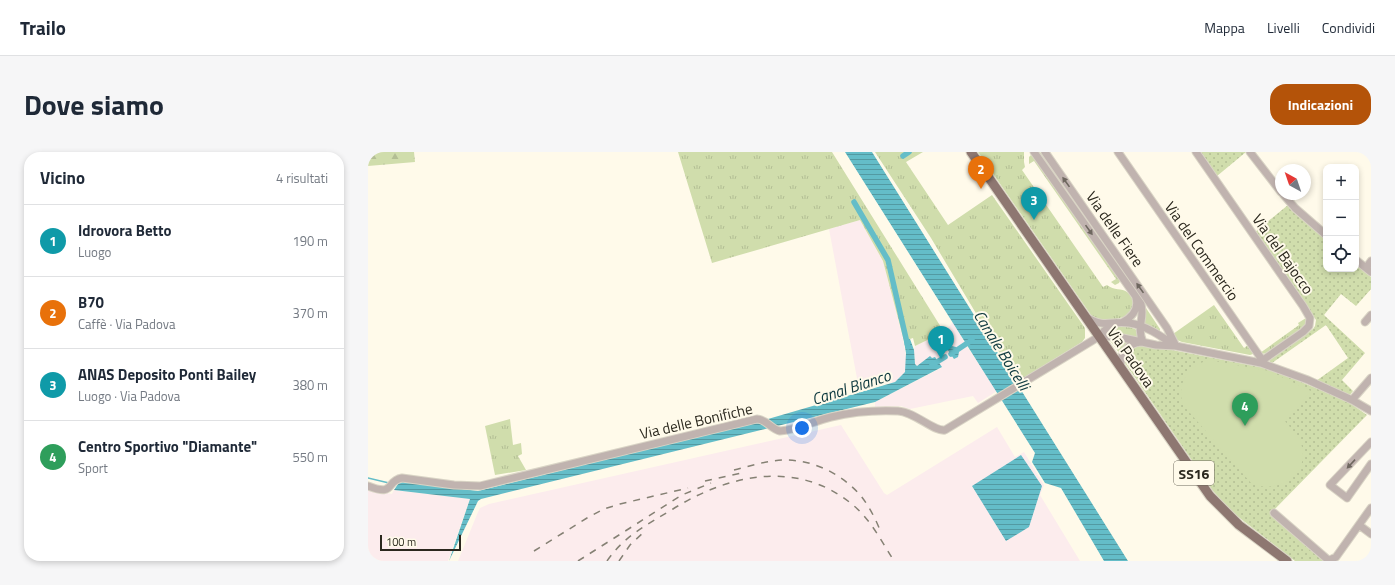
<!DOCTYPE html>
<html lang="it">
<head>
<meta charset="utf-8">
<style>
	:root { --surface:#fff; --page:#f6f6f7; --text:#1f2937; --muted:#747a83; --line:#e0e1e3; --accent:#b45309 }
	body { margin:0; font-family:"Titillium Web",sans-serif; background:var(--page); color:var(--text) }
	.controls { position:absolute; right:12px; top:12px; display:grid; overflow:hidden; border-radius:8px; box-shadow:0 2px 6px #0003 }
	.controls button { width:36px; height:36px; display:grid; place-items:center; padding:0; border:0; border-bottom:1px solid var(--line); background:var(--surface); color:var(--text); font:20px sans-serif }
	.compass { position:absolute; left:907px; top:12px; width:36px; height:36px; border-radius:50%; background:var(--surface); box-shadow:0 2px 6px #0003; rotate:320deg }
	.scale { position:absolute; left:12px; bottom:10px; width:81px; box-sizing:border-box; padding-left:4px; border:2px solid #2b281e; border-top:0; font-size:11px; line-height:14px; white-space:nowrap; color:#2b281e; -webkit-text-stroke:3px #fffaea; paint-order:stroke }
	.you { position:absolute; left:434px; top:276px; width:14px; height:14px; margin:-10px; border:3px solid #fff; border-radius:50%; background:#1a73e8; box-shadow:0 0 0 6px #1a73e833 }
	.badge { display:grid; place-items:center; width:26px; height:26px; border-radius:50%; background:var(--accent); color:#fff; font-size:13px; font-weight:700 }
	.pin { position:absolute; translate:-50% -33px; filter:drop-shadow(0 1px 2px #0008) }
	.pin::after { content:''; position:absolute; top:21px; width:14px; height:12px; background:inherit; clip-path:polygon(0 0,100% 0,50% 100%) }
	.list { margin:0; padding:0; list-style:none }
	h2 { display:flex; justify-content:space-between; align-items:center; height:52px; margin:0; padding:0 16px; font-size:17px }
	h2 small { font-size:13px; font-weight:400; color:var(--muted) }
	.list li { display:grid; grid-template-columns:26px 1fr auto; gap:12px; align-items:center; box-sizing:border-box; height:72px; padding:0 16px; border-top:1px solid var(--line) }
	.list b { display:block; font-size:15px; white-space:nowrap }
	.list p { margin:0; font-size:13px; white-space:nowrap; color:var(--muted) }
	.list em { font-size:13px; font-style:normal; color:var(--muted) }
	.icon { flex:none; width:22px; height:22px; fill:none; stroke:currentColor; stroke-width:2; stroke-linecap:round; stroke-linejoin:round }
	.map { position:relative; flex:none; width:1003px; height:409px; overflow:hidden; border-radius:16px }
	header { display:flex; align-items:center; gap:24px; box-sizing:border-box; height:56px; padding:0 20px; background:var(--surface); border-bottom:1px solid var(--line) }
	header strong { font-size:19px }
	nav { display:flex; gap:22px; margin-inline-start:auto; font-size:14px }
	.intro { display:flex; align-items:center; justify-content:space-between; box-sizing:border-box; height:96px; padding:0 24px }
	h1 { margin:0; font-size:28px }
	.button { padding:10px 18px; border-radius:16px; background:var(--accent); color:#fff; font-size:14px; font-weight:700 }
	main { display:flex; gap:24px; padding:0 24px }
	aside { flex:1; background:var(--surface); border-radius:16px; box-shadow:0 2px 6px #0003 }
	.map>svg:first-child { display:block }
	.industrial { fill:#fceced }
	.grass { fill:url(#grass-tufts) }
	.forest { fill:url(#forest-firs) }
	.park { fill:url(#park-dots) }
	.pitch { fill:#d0ddac }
	.water { fill:url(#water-rules) }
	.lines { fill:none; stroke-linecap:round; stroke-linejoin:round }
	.stream { stroke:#64bdc8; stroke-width:1.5 }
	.canal { stroke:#64bdc8; stroke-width:5.5 }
	.minor-casing { stroke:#d9d4c5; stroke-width:9 }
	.major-casing { stroke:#d9d4c5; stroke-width:11 }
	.minor { stroke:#c0b3af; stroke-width:7 }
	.major { stroke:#8e7771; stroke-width:9 }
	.rail { stroke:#858174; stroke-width:1.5; stroke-dasharray:7 7; stroke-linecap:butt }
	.oneway { fill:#6e675f }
	.labels { text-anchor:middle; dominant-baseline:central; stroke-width:4; stroke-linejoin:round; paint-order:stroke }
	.shield { fill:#fffaea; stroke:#6b675b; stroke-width:1 }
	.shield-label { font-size:14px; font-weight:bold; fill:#2b281e }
	.street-label { font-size:15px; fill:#2b281e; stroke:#fffaea }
	.water-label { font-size:16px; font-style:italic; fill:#0e393f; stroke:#fffaea }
</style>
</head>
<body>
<header>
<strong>Trailo</strong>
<nav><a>Mappa</a><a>Livelli</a><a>Condividi</a></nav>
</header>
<div class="intro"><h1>Dove siamo</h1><a class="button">Indicazioni</a></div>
<main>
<aside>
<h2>Vicino<small>4 risultati</small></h2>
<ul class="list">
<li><span class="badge" style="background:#0f9aa8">1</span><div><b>Idrovora Betto</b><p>Luogo</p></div><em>190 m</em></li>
<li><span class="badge" style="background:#e8710a">2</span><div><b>B70</b><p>Caffè · Via Padova</p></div><em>370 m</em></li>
<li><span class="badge" style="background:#0f9aa8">3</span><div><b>ANAS Deposito Ponti Bailey</b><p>Luogo · Via Padova</p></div><em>380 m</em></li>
<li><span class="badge" style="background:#2e9e5b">4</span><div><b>Centro Sportivo &quot;Diamante&quot;</b><p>Sport</p></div><em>550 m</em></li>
</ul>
</aside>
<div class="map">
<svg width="1003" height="409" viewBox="0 0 1003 409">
	<defs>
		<pattern id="grass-tufts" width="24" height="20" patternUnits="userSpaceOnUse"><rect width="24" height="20" fill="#d0ddac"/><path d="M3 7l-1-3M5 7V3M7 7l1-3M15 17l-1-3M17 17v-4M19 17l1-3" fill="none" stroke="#b3be94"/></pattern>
		<pattern id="forest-firs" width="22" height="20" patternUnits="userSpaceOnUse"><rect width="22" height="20" fill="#d0ddac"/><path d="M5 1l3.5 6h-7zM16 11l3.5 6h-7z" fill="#b3be94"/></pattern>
		<pattern id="park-dots" width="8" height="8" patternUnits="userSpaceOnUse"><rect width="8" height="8" fill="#d0ddac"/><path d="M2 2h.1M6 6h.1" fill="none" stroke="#b3be94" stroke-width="1.8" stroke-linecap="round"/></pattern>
		<pattern id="water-rules" width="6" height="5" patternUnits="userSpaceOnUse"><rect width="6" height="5" fill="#64bdc8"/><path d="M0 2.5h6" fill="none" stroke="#539aa2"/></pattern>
	</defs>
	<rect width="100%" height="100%" fill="#fffaea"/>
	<path class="industrial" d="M492 68 515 109 533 179 534 180 539 211 537 221 527 230 491 237 461 77Z
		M585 170 598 193 629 239 610 251 605 244 542 257 533 254 507 255V250L573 216 567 205 549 214 547 212 546 198 547 194 576 180Z
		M473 273 516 341 519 343 629 275 647 305 656 300 676 333 672 343 712 409H90L110 360 112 356 121 352Z
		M0 337 24 342 26 338 102 347 80 409H0Z"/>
	<path class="grass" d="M310 0H464L576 180 547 194 545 186 536 189 515 109 492 68 344 111Z
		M507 0H555L538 10 580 73 624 43 717 176V186L714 190 649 230 563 86Z
		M610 0H656V10L657 15 654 18 735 135 739 133C746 139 754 136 759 140 762 142 764 146 766 149 766 163 760 164 748 167 738 169 732 169 723 163Z
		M672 0 777 151 775 153 670 1Z
		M663 3 665 4 750 125 752 129 751 131 747 133 743 130 748 127 666 9 661 12V5Z
		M846 153 876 196 880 193 885 200V202L882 203 814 190 809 188 805 182Z
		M777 156H778L792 177V180L774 172Z
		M938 166 939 169 937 174 898 201 894 202 892 201 931 173 930 171Z
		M747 173C756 173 761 174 769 178L771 187 741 180 742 177Z
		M740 186 764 189 755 195 752 202Z
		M142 267 145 293 153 291 154 302 150 304 158 318 127 323 117 274Z"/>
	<path class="forest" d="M0 0H46L47 10 0 14Z"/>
	<path class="park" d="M833 0H878L849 24Z
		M920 53 958 87V117H988V112L1003 125V137L988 154 973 142 956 163 997 201 974 228 985 239 981 244 948 229 980 206 958 173 904 211H902V208L945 177 947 174 948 168 887 80Z
		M773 192 902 217 979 249 999 263 902 362 957 409H927L864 360 845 339 755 208C758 198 763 194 773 192Z"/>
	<path class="pitch" d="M841 208 901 219 943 239 917 269C923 277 932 285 934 295 941 324 908 343 883 331L815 253C808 231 821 213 841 208Z"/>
	<path class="water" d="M477 0H504L760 409H736L693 336 677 331 664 310 667 301Z
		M542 187 546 198 547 212 549 214 562 204 564 206 567 205 574 215 507 250 113 347 110 349 81 409 102 347 26 338 32 329 110 339 400 267 527 230 537 220 538 201 536 189Z
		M584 194 588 195 591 200 590 205 586 207 579 197Z
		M653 303 674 334 661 375 638 389 604 334Z"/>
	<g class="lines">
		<path class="stream" d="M0 326 21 331"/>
		<path class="canal" d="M535 4 541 0
			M486 50 520 108 540 195
			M583 202 604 188
			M564 213 577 205"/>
		<defs>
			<path id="minor" d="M666 0 773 152C777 167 768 174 775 190
				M677 0 799 176 808 194
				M750 0 897 212
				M828 0 935 154 942 166 941 174 935 180 895 208
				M882 0 913 40
				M915 42 927 56 958 83
				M988 108 1003 120
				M998 116 1003 109
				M718 165C737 177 743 168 761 171 777 173 793 184 806 193
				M755 170C764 165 771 157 768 146
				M997 170 1003 163
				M732 184 750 185 788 193 808 194 893 211 940 228 984 248 1003 259
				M753 215C751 202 760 191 773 190
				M984 248 1003 226
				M1003 290 962 333 979 346 1003 312
				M0 334C28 345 17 329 34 326L86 333 112 334 389 267C398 267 403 277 412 279 429 278 446 269 463 265 484 260 508 258 530 259 547 260 566 280 577 278L732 184 736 179 748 171
				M906 361 959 407 962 408 968 405 1003 356
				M991 373 1003 382"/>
			<path id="major" d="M603 0 842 344 871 373 919 409"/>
		</defs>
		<use href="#minor" class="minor-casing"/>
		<use href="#major" class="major-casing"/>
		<use href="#minor" class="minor"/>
		<use href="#major" class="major"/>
		<path class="rail" d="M366 318C383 314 400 308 417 308 446 308 474 322 493 344 501 354 507 366 512 378
			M337 329 374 321
			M166 399 219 366 236 357 252 352 320 336
			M210 409 314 343 343 331
			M239 409C257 383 279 373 305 357 361 322 430 307 485 353 503 368 514 390 526 409
			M251 409 262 393 278 378"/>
	</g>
	<defs><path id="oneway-solid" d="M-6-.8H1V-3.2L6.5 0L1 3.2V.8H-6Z"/></defs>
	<g class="oneway">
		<use href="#oneway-solid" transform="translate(698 30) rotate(-125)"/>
		<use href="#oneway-solid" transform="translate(721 78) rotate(55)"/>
		<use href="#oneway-solid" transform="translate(772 136) rotate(-125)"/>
		<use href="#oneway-solid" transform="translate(983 312) rotate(133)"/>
	</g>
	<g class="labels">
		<rect class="shield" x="806" y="309" width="40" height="24" rx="3"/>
		<g class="shield-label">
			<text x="826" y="321">SS16</text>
		</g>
		<g class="street-label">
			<text transform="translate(747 77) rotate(55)">Via delle Fiere</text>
			<text transform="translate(834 99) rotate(55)">Via del Commercio</text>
			<text transform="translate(915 102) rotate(55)">Via del Bajocco</text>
			<text transform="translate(763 205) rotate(55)">Via Padova</text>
			<text transform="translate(328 269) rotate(-13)">Via delle Bonifiche</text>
		</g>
		<g class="water-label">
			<text transform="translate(634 198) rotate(58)">Canale Boicelli</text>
			<text transform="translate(483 235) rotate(-18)">Canal Bianco</text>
		</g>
	</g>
</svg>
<div class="controls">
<button>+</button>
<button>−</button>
<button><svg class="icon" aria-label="locate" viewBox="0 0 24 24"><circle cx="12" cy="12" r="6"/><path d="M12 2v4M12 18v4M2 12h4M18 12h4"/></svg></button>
</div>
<svg class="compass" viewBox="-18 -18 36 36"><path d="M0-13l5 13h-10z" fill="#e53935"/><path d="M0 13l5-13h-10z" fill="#747a83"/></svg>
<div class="scale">100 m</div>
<div class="you"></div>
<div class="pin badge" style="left:573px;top:207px;background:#0f9aa8">1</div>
<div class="pin badge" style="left:613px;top:37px;background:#e8710a">2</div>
<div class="pin badge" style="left:666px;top:68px;background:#0f9aa8">3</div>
<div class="pin badge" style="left:877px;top:274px;background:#2e9e5b">4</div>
</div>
</main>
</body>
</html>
